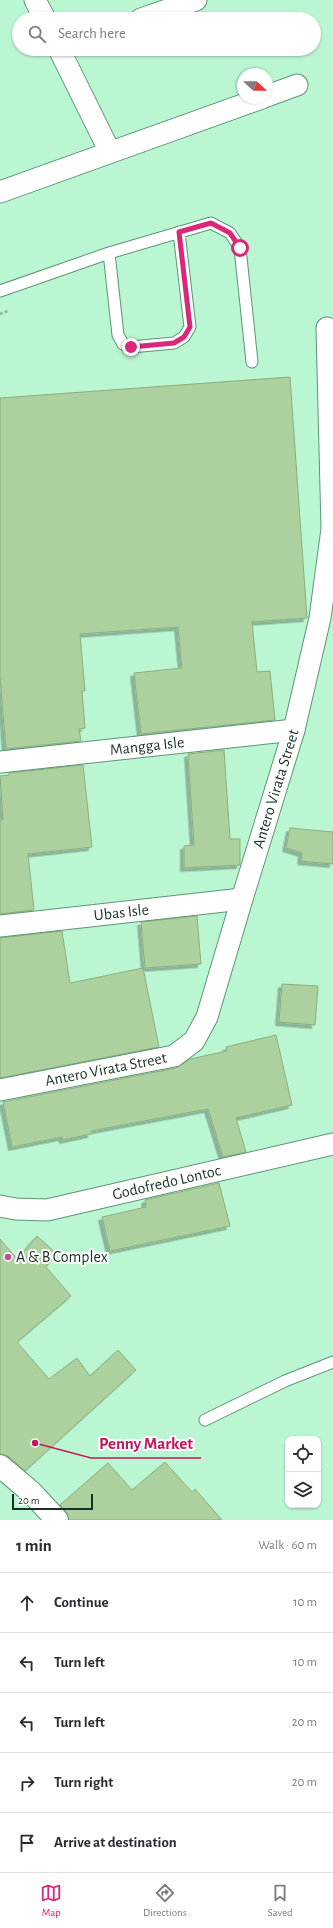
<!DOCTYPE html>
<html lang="en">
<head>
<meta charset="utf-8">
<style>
	:root { --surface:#fff; --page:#f2f2f3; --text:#2b2b33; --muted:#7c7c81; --line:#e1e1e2; --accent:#db2777 }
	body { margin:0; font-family:"Alegreya Sans",sans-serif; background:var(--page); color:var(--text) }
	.controls { position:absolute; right:12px; bottom:12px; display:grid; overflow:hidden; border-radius:8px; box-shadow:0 1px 3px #0004 }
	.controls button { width:36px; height:36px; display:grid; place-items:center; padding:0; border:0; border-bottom:1px solid var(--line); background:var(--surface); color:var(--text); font:20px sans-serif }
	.compass { position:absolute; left:237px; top:68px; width:36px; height:36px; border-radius:50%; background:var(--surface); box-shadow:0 1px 3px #0004; rotate:111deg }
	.scale { position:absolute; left:12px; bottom:10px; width:81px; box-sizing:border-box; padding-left:4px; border:2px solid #1a3123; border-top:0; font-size:11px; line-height:14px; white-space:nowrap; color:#1a3123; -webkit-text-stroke:3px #fff; paint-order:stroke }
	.stop { position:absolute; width:12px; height:12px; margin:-9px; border:3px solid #db2777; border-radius:50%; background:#fff }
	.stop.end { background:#db2777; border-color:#fff; box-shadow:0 1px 4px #0008 }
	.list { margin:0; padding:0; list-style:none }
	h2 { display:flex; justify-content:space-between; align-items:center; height:52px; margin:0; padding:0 16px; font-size:17px }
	h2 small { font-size:13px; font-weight:400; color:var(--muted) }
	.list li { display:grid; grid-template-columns:26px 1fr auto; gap:12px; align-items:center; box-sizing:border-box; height:60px; padding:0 16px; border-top:1px solid var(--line) }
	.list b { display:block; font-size:15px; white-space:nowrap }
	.list em { font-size:13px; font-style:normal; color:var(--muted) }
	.icon { flex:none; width:22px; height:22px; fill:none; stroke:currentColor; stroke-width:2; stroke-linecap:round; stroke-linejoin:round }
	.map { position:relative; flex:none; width:333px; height:1520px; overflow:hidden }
	.search { position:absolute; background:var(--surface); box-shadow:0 1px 3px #0004; left:12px; right:12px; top:12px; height:44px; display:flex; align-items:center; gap:10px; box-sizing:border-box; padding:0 14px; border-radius:22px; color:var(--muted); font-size:15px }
	.sheet { height:352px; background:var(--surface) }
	nav { display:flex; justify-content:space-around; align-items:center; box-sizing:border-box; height:56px; border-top:1px solid var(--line); background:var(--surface); font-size:11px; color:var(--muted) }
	nav a { display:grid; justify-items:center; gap:2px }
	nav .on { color:var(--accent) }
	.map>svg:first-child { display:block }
	.building { fill:#acd09e; stroke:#8bae7e; filter:url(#shadow) }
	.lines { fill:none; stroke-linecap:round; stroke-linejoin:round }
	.service-casing { stroke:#5d9574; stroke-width:13 }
	.minor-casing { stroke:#5d9574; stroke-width:23 }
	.secondary-casing { stroke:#5d9574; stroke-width:24 }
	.path { stroke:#88b79a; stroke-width:2.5; stroke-dasharray:3 2; stroke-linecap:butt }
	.service { stroke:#fff; stroke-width:11 }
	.minor { stroke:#fff; stroke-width:21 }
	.secondary { stroke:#fff; stroke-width:22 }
	.route { stroke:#db2777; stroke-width:5 }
	.poi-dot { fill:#bf4ca6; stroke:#fff; stroke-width:1.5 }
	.labels { text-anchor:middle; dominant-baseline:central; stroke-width:4; stroke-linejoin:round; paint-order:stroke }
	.street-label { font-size:16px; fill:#1a3123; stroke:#fff }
	.poi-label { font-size:16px; fill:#1a3123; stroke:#fff; text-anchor:start }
	.leader { fill:none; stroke:#c2185b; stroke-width:1.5 }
	.callout-dot { fill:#c2185b; stroke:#fff; stroke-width:1.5 }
	.callout-label { font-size:17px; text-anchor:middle; font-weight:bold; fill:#c2185b; stroke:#fff; stroke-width:4; stroke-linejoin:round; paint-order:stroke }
</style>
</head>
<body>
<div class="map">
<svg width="333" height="1520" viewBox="0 0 333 1520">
	<defs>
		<filter id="shadow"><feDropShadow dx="-3.5" dy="3.5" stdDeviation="0" flood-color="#0004"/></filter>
	</defs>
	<rect width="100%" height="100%" fill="#bbf6d2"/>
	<path class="building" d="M290 377 307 618 252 622 257 672 270 671 275 720 141 734 134 673 182 668 178 627 80 634 85 691H82L85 728 79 729 81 741 6 749 0 677V398Z
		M224 750 230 839H240V865L184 868V846L194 845 188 754Z
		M83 765 92 847 28 854 34 910 0 914V820H3L0 776 9 775V773Z
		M290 828 333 832V864L301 861 302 853 286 848Z
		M197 916 201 964 145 968 141 922Z
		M62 931 70 983 143 968 159 1047 0 1078V938Z
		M282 984 318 986 315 1025 279 1022Z
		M276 1035 292 1105 236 1118 246 1152 223 1157 208 1109 91 1131V1134L63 1140 62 1137 12 1147 3 1102 176 1068 190 1059 227 1051 226 1047Z
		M219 1183 230 1226 110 1251 102 1217 146 1207 145 1200Z
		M37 1236 57 1254 46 1267 71 1296 17 1342 49 1379 77 1358 90 1376 118 1350 136 1370 25 1471 8 1456 0 1454V1239L17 1259Z
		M165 1462 192 1492 195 1489 222 1520H69L66 1512 60 1505 108 1463 132 1490Z"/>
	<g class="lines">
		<defs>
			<path id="service" d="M109 253 118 335 123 344 131 347 174 343 184 337 190 327 179 232
				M0 291 109 253 211 223 230 233 240 248 252 362
				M205 1420 285 1381 333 1362"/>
			<g id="minor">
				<path d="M35 0 45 19"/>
				<path d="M141 19 196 0"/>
				<path d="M59 49 110 152"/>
				<path d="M267 96 297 85"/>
				<path d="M0 192 262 98"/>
				<path id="s1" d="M0 762 294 730"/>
				<path id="s2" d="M0 926 242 899"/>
				<path id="s3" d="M0 1090 174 1056 194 1041 207 1017 242 899 294 730 320 618 332 529 327 328"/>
				<path id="s4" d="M0 1206 16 1209 47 1210 333 1144"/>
			</g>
			<path id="secondary" d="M0 1466 31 1492 57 1520"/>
		</defs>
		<use href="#service" class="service-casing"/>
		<use href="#minor" class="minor-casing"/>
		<use href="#secondary" class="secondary-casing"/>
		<path class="path" d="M0 314 8 311"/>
		<use href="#service" class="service"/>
		<use href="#minor" class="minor"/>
		<use href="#secondary" class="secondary"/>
	</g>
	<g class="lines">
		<path class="route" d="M131 347 174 343 184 337 190 327 179 232 211 223 230 233 240 248"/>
	</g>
	<circle class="poi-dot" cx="8" cy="1257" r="4"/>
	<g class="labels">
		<g class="street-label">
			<text stroke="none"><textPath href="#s1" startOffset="148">Mangga Isle</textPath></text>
			<text stroke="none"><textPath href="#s3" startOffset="468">Antero Virata Street</textPath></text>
			<text stroke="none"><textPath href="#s2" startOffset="122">Ubas Isle</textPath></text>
			<text stroke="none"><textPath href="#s3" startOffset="108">Antero Virata Street</textPath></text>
			<text stroke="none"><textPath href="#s4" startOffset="170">Godofredo Lontoc</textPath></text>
		</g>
		<g class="poi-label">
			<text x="16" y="1257">A &amp; B Complex</text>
		</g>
	</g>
	<path class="leader" d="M35 1443L91 1458H201"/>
	<circle class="callout-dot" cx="35" cy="1443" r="4"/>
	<g class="callout-label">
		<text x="146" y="1449">Penny Market</text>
	</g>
</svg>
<div class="controls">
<button><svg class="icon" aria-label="locate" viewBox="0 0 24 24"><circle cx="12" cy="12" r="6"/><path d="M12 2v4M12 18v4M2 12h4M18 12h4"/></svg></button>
<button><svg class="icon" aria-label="layers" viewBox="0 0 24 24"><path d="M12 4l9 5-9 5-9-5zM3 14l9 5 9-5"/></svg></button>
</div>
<svg class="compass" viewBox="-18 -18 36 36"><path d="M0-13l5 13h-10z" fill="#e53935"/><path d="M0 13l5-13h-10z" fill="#7c7c81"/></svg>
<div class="scale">20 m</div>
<div class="stop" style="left:240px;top:248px"></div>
<div class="stop end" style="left:131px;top:347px"></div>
<div class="search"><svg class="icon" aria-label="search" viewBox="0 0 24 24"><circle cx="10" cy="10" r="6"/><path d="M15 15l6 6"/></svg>Search here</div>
</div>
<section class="sheet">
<h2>1 min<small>Walk · 60 m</small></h2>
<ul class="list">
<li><svg class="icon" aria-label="ahead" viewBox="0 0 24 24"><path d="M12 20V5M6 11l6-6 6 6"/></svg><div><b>Continue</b></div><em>10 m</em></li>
<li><svg class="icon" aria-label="left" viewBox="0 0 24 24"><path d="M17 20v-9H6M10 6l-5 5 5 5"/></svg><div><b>Turn left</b></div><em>10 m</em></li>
<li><svg class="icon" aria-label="left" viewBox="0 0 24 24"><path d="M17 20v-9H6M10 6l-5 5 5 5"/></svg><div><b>Turn left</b></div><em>20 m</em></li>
<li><svg class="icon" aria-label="right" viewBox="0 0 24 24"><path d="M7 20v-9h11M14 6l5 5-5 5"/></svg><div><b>Turn right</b></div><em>20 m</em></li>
<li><svg class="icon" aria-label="arrive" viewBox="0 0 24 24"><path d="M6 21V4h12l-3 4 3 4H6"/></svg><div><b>Arrive at destination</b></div></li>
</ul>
</section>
<nav>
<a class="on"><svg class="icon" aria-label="map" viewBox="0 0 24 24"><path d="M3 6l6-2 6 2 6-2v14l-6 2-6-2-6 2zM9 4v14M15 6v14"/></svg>Map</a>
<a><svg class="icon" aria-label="directions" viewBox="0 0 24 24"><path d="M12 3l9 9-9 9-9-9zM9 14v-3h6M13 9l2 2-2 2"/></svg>Directions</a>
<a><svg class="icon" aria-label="saved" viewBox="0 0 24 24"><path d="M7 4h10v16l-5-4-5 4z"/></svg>Saved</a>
</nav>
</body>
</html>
